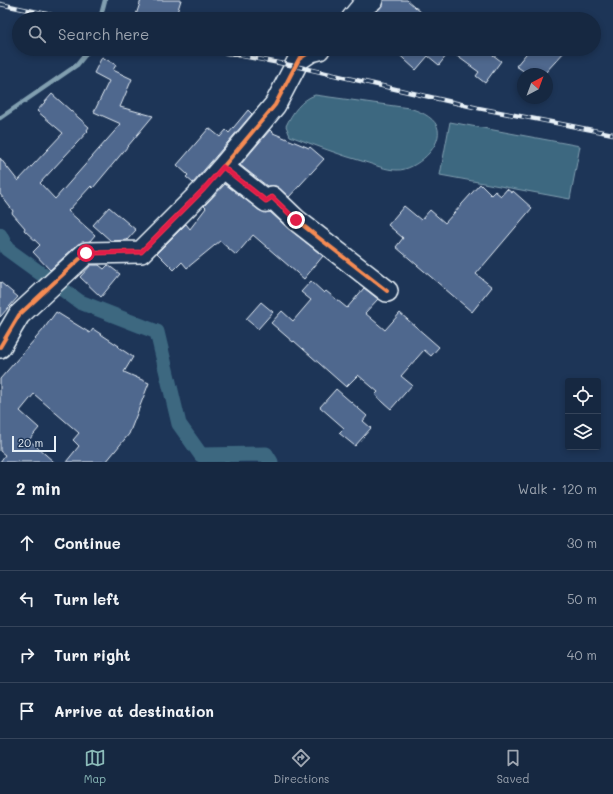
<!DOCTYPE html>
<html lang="en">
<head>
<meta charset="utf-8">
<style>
	:root { --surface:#162841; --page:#23344c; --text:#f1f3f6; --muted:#9ea6b1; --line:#35445a; --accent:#8bbbb9 }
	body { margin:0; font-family:Mali,sans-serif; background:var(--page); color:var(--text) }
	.controls { position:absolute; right:12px; bottom:12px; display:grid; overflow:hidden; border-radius:4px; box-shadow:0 2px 6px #0003 }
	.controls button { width:36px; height:36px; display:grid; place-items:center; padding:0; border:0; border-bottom:1px solid var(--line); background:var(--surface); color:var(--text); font:20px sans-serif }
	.compass { position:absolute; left:517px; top:68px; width:36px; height:36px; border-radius:50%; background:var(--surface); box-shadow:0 2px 6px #0003; rotate:41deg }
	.scale { position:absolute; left:12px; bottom:10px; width:44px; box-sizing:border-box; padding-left:4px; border:2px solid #e8f1f8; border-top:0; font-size:11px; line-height:14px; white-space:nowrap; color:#e8f1f8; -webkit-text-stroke:3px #1d3557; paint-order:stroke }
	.stop { position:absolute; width:12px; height:12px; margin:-9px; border:3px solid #e11d48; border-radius:50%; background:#fff }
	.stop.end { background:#e11d48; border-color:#fff; box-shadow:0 1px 4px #0008 }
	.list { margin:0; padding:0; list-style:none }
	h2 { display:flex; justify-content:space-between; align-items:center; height:52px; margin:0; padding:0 16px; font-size:17px }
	h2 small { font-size:13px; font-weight:400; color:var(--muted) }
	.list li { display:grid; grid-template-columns:26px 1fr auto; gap:12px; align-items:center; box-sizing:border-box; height:56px; padding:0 16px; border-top:1px solid var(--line) }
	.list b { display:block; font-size:15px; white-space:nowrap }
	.list em { font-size:13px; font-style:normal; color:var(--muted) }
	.icon { flex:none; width:22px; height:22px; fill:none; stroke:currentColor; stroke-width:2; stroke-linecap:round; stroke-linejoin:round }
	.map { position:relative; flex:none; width:613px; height:462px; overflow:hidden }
	.search { position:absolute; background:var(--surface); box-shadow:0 2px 6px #0003; left:12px; right:12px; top:12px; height:44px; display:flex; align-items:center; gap:10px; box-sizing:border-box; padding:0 14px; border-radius:22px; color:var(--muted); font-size:15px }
	.sheet { height:276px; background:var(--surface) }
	nav { display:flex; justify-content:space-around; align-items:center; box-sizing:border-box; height:56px; border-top:1px solid var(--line); background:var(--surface); font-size:11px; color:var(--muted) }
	nav a { display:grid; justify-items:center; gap:2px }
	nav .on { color:var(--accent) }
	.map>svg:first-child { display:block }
	.water { fill:#3c6880; stroke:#819fb0 }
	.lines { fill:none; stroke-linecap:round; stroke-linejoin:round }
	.stream { stroke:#819fb0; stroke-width:4.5 }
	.canal { stroke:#3c6880; stroke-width:15 }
	.building { fill:#50678e; stroke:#e8f1f8 }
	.minor-casing { stroke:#e8f1f8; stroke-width:24 }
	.minor { stroke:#1d3557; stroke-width:21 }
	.rail-casing { stroke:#e8f1f8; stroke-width:4.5 }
	.rail { stroke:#1d3557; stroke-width:3; stroke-dasharray:9; stroke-linecap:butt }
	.cycleway-casing { stroke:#1d3557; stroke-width:6 }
	.cycleway { stroke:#f68b52; stroke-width:4 }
	.route { stroke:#e11d48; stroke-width:5 }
</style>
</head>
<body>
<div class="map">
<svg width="613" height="462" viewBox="0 0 613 462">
	<rect width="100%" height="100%" fill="#1d3557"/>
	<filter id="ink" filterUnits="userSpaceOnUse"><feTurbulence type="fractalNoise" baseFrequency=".025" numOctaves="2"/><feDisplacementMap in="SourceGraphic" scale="8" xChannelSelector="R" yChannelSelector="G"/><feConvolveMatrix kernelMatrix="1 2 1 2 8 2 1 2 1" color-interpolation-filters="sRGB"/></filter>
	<g filter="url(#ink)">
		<path class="water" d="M315 95 409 108C419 111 432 116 437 126 445 145 415 171 397 170 386 170 375 165 365 162 339 155 315 145 290 136L286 126C292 113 301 100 315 95Z
			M450 122 580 146 570 199 440 175Z"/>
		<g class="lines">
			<path class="stream" d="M100 19 105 0
				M0 118 77 65 90 49"/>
			<path class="canal" d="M0 235 7 249 80 302 157 332 179 424 201 455 266 454 271 462"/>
		</g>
		<path class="building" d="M141 0H181L175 19H147L136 15Z
			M384 0H407L429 19H368L379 9Z
			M393 49H485L501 61 485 83 476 76 479 72 450 51 439 65 428 56 416 70Z
			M530 49H567L544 74H528L516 66Z
			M102 57 116 65 113 70 132 79 120 107 153 116 93 188 91 186 68 211 95 235 90 241 78 244 50 270 33 252 40 245 24 230 25 228 12 213 13 211 0 194V158L18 181 63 133 37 111 52 94 89 127 87 130 88 131 40 183 55 199 121 124 94 112 109 81 94 73Z
			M248 110 252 114 193 183 186 177 188 175 177 165 209 128 220 137 226 130 229 133Z
			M270 130 273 133 309 148 310 147 324 159 289 197 276 186H267L240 165Z
			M225 184 259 210 265 213 270 212 289 229 323 256 304 279 253 235 236 255 220 241 187 268 182 262 174 270 157 253 186 224 190 229 206 208 204 206Z
			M480 184 491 195 495 191 501 196 507 189 512 193 513 191 532 208 476 274 492 287 472 312 396 247 403 238 388 225 404 206 421 220 430 210 445 223Z
			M109 207 136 230 127 240 111 241 93 225Z
			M91 265H99L104 269 108 265 120 274 101 297 80 277Z
			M311 281 324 293 326 291 347 308 364 288 378 299 365 313 385 330 400 313 439 347 431 356 424 350 401 376 412 385 391 409 375 395 378 392 358 375 346 387 294 341 293 342 271 323 282 311 293 321 311 300 301 292Z
			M0 282 18 297 0 317Z
			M261 302 273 312 258 329 246 319Z
			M56 312 90 333 93 329 119 346 118 347 133 357 124 372 149 383 129 434 106 462H66L79 446 73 440 79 433 34 394 20 411 39 428 29 440 54 462H0L5 455 0 451V379L43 330Z
			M336 389 367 416 363 421 371 428 355 446 339 433 344 428 320 407Z"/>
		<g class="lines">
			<defs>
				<path id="minor" d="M352 19 361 8 372 0
					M223 167 275 105 299 59 311 51 319 49
					M0 347 19 315 86 253 141 252 203 190 223 167 266 201 272 197 296 220 387 291"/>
			</defs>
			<use href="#minor" class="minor-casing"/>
			<use href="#minor" class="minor"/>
			<defs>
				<path id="rail" d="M0 4 70 19
					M205 49 295 66 478 108 613 134"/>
			</defs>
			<use href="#rail" class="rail-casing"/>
			<use href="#rail" class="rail"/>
			<defs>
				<path id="cycleway" d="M223 167 275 105 299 59 311 51 319 49
					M0 347 19 315 86 253 141 252 203 190 223 167 266 201 272 197 296 220 387 291"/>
			</defs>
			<use href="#cycleway" class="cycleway-casing"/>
			<use href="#cycleway" class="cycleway"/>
		</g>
	</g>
	<g class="lines" filter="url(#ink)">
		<path class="route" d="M86 253 141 252 203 190 223 167 266 201 272 197 296 220"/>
	</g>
</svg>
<div class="controls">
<button><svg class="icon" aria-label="locate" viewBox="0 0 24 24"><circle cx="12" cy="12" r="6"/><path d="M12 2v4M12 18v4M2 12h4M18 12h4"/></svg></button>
<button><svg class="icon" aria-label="layers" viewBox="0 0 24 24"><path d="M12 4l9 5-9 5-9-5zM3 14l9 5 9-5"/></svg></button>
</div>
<svg class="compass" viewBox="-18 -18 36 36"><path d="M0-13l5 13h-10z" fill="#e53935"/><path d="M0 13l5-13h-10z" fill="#9ea6b1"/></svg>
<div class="scale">20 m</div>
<div class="stop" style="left:86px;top:253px"></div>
<div class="stop end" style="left:296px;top:220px"></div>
<div class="search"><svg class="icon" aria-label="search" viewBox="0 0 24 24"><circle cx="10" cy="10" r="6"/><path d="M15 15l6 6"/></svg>Search here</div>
</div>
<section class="sheet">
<h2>2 min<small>Walk · 120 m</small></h2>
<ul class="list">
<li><svg class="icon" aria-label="ahead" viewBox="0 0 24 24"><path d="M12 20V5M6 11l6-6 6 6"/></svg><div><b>Continue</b></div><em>30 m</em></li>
<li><svg class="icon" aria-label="left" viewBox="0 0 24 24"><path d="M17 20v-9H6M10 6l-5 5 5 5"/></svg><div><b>Turn left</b></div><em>50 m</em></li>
<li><svg class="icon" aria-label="right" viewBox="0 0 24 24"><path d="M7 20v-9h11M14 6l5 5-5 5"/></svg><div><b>Turn right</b></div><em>40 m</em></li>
<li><svg class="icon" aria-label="arrive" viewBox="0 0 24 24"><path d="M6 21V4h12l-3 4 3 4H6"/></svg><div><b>Arrive at destination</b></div></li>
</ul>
</section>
<nav>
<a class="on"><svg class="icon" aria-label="map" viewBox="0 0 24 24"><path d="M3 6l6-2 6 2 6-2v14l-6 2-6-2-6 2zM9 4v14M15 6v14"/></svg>Map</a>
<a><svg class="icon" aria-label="directions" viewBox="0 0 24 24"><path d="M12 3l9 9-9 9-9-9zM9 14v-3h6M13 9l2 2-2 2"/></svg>Directions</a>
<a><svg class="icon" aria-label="saved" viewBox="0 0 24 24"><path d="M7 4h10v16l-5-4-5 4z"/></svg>Saved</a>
</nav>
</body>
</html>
